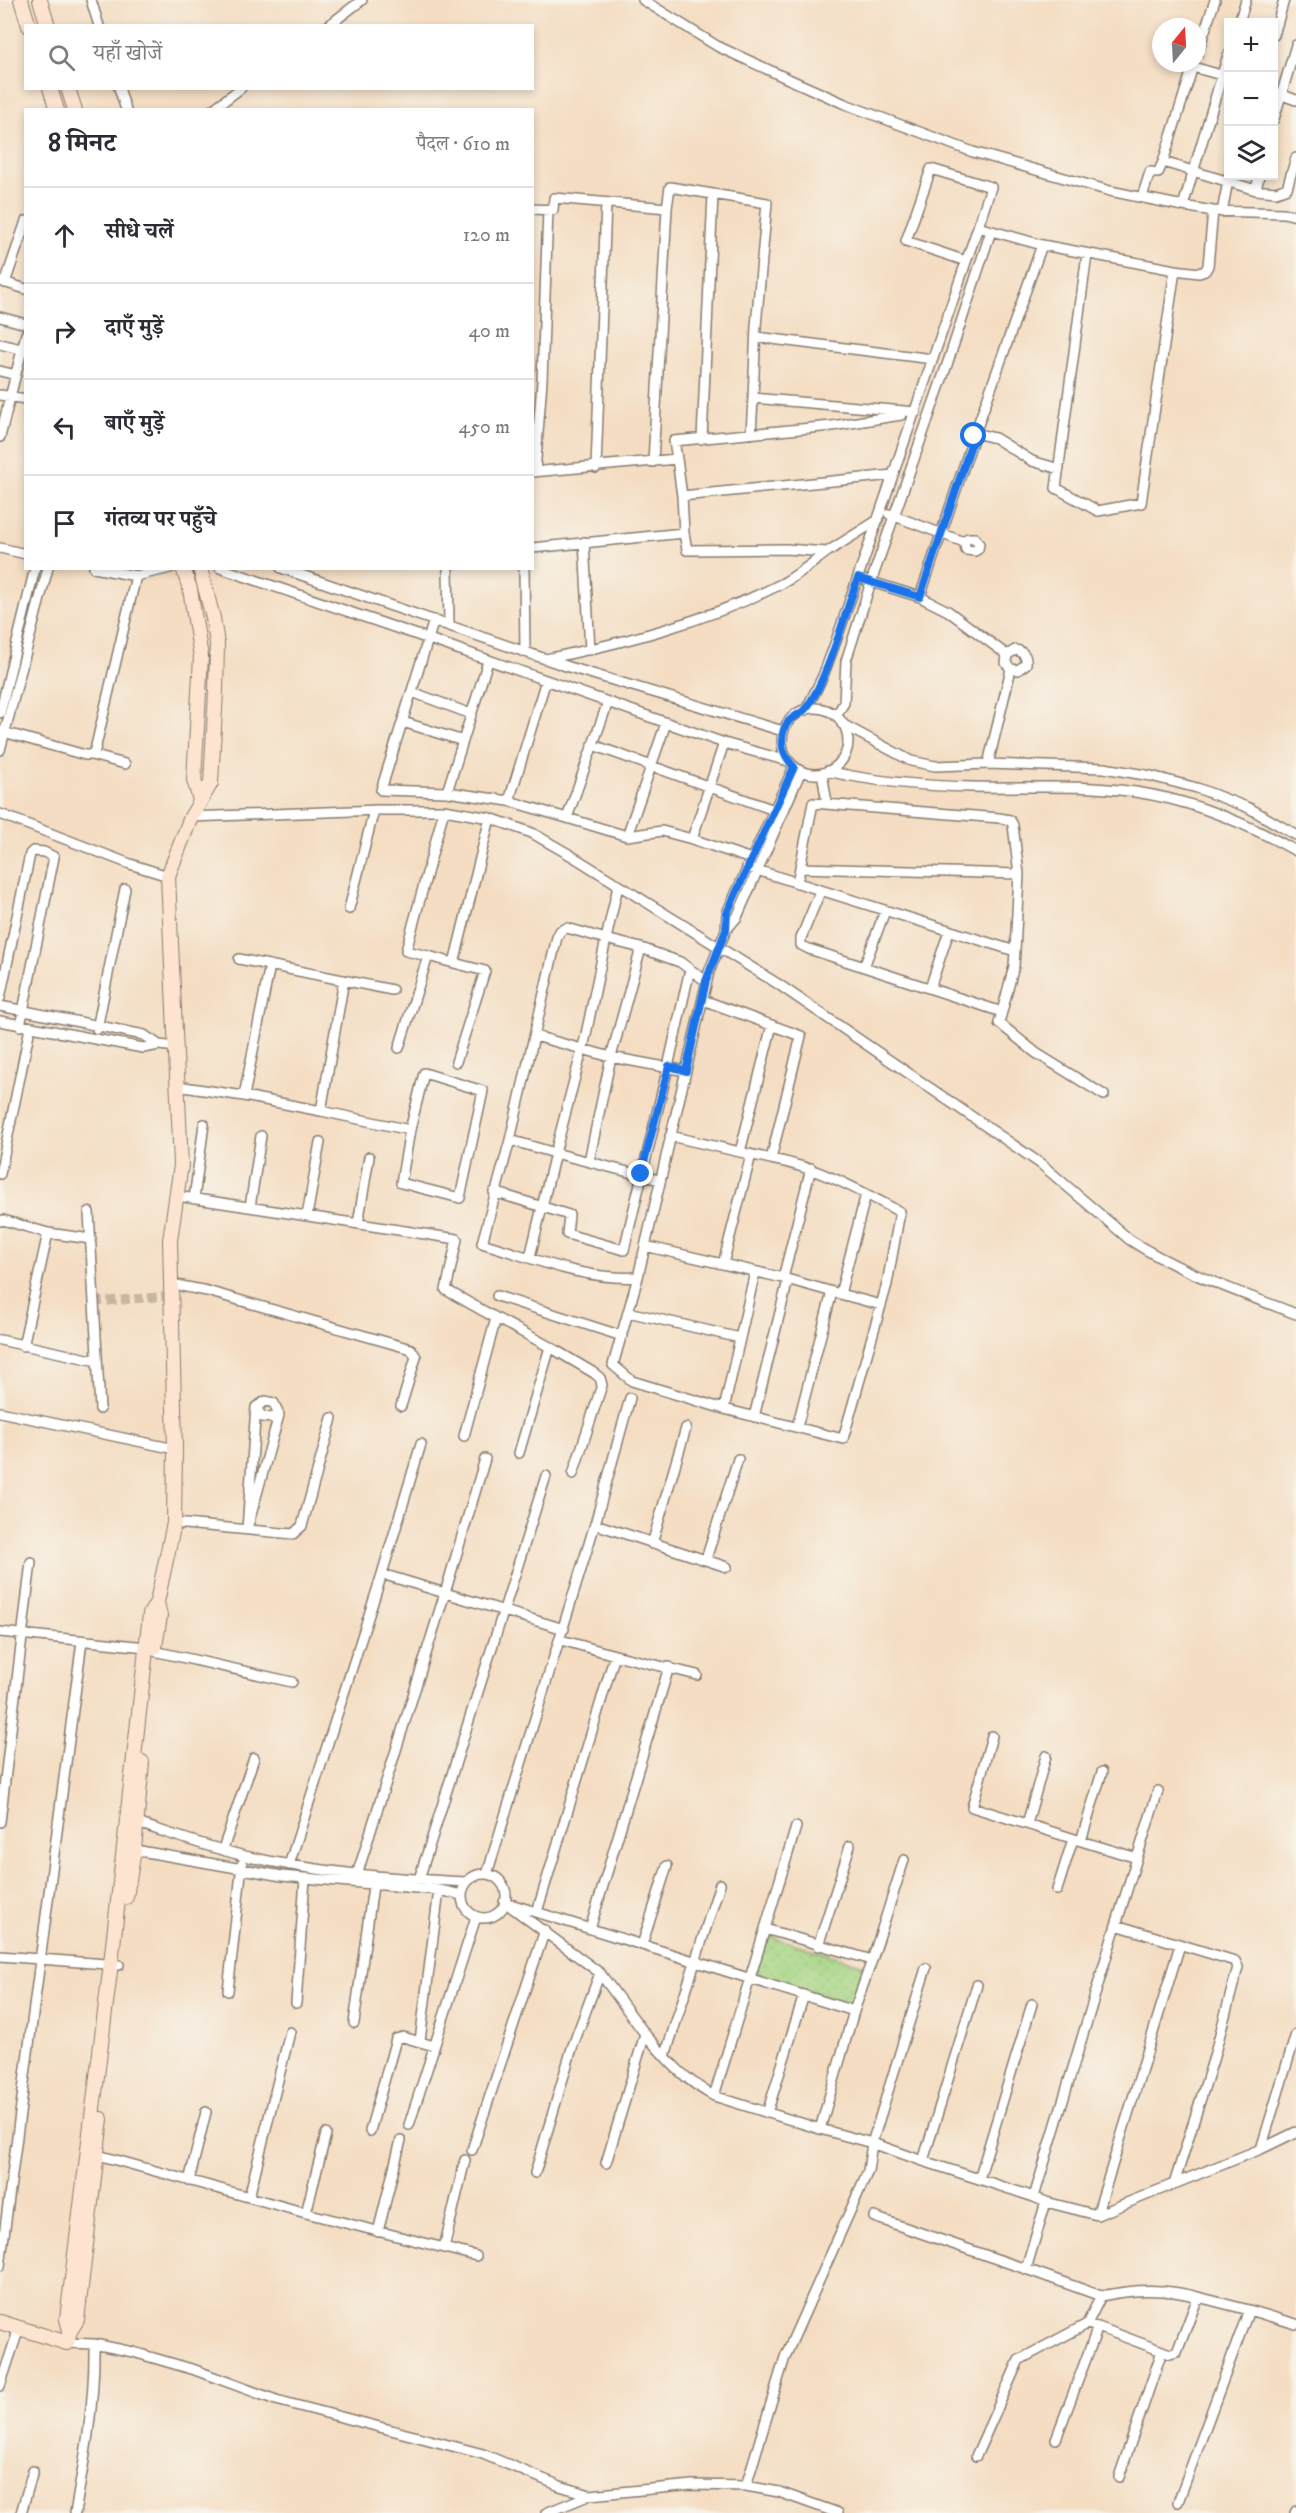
<!DOCTYPE html>
<html lang="hi">
<head>
<meta charset="utf-8">
<style>
	:root { --surface:#fff; --page:#f2f2f3; --text:#2b2b33; --muted:#7c7c81; --line:#e1e1e2 }
	body { margin:0; font-family:"IM FELL DW Pica","Noto Serif Devanagari",serif; background:var(--page); color:var(--text) }
	.controls { position:absolute; right:18px; top:18px; display:grid; overflow:hidden; border-radius:0px; box-shadow:0 3px 9px #0003 }
	.controls button { width:54px; height:54px; display:grid; place-items:center; padding:0; border:0; border-bottom:2px solid var(--line); background:var(--surface); color:var(--text); font:30px sans-serif }
	.compass { position:absolute; left:1152px; top:18px; width:54px; height:54px; border-radius:50%; background:var(--surface); box-shadow:0 3px 9px #0003; rotate:18deg }
	.stop { position:absolute; width:18px; height:18px; margin:-14px; border:4px solid #1a73e8; border-radius:50%; background:#fff }
	.stop.end { background:#1a73e8; border-color:#fff; box-shadow:0 2px 6px #0008 }
	.list { margin:0; padding:0; list-style:none }
	h2 { display:flex; justify-content:space-between; align-items:center; height:78px; margin:0; padding:0 24px; font-size:26px }
	h2 small { font-size:20px; font-weight:400; color:var(--muted) }
	.list li { display:grid; grid-template-columns:39px 1fr auto; gap:18px; align-items:center; box-sizing:border-box; height:96px; padding:0 24px; border-top:2px solid var(--line) }
	.list b { display:block; font-size:22px; white-space:nowrap }
	.list em { font-size:20px; font-style:normal; color:var(--muted) }
	.icon { flex:none; width:33px; height:33px; fill:none; stroke:currentColor; stroke-width:2; stroke-linecap:round; stroke-linejoin:round }
	.map { position:relative; flex:none; width:1296px; height:2513px; overflow:hidden }
	.search { position:absolute; background:var(--surface); box-shadow:0 3px 9px #0003; left:24px; top:24px; width:510px; height:66px; display:flex; align-items:center; gap:15px; box-sizing:border-box; padding:0 21px; border-radius:0px; color:var(--muted); font-size:22px }
	.panel { position:absolute; background:var(--surface); box-shadow:0 3px 9px #0003; left:24px; top:108px; width:510px; height:462px; border-radius:0px }
	.map>svg:first-child { display:block }
	.grass { fill:url(#grass-dots); stroke:#60784f; stroke-width:1.5 }
	.lines { fill:none; stroke-linecap:round; stroke-linejoin:round }
	.street-tunnel { stroke:#c9b6a1; stroke-width:9; stroke-dasharray:9 4.5; stroke-linecap:butt }
	.street-casing { stroke:#887c6f; stroke-width:12 }
	.secondary-casing { stroke:#887c6f; stroke-width:16 }
	.street { stroke:#fff; stroke-width:9 }
	.secondary { stroke:#fde4d1; stroke-width:14 }
	.route { stroke:#1a73e8; stroke-width:8 }
</style>
</head>
<body>
<div class="map">
<svg width="1296" height="2513" viewBox="0 0 1296 2513">
	<defs>
		<pattern id="grass-dots" width="8" height="8" patternUnits="userSpaceOnUse" patternTransform="scale(1.5)"><rect width="8" height="8" fill="#a4d482"/><path d="M2 2h.1M6 6h.1" fill="none" stroke="#8db570" stroke-width="1.8" stroke-linecap="round"/></pattern>
	</defs>
	<rect width="100%" height="100%" fill="#f7f3e8"/>
	<filter id="ink" filterUnits="userSpaceOnUse"><feTurbulence type="fractalNoise" baseFrequency=".0167" numOctaves="2"/><feDisplacementMap in="SourceGraphic" scale="12" xChannelSelector="R" yChannelSelector="G"/><feConvolveMatrix kernelMatrix="1 2 1 2 8 2 1 2 1" color-interpolation-filters="sRGB"/></filter>
	<filter id="wash" filterUnits="userSpaceOnUse"><feTurbulence type="fractalNoise" baseFrequency=".008" numOctaves="4" result="noise"/><feDisplacementMap in="SourceGraphic" scale="24" xChannelSelector="R" yChannelSelector="G"/><feGaussianBlur stdDeviation="1.35" result="paint"/><feColorMatrix in="noise" values="0 0 0 0 0 0 0 0 0 0 0 0 0 0 0 0 0 1.4 0 .05"/><feComposite in="paint" operator="in"/></filter>
	<g filter="url(#wash)">
		<rect width="100%" height="100%" fill="#f4ddc2"/>
		<path class="grass" d="M768 1936 864 1965 852 2005 755 1975Z"/>
	</g>
	<g filter="url(#ink)">
		<g class="lines">
			<path class="street-tunnel" d="M94 1302 171 1296"/>
			<defs>
				<path id="street" d="M91 0 99 26
					M643 0 717 46 784 77 845 104 973 152 1110 191 1183 206 1213 211 1284 213 1296 216
					M1239 22 1246 0
					M328 26 362 0
					M1274 35 1284 0
					M1197 55 1215 0
					M1194 63 1163 162 1256 190 1276 192 1287 188 1296 158
					M1193 67 1228 77
					M119 88 126 110
					M1274 92 1296 100
					M212 110 241 88
					M1274 119 1296 45
					M1256 190 1259 176
					M1142 197 1150 172 1158 173 1163 162
					M1183 206 1228 55
					M667 208 670 187 767 203 756 326 753 398 916 412
					M532 209 553 210 554 198 667 208 653 462
					M1222 212 1229 176
					M966 261 906 241 931 169 991 187 978 227
					M1175 270 1199 273 1205 271 1208 266 1213 211
					M0 281 26 289
					M5 283 26 221
					M0 317 26 324
					M756 337 933 359
					M0 344 21 349
					M0 371 16 375
					M0 395 26 399
					M975 433 995 438 1032 461 1059 469
					M751 434 753 398
					M0 437 26 334
					M702 439 713 194
					M677 459 674 441 832 426 901 415
					M596 468 606 203
					M532 472 677 459 682 496 893 475
					M535 472 542 381 548 209
					M682 496 684 533
					M889 514 964 542 968 538H975L979 544 978 549 975 551 966 550 964 542
					M584 542 590 650
					M0 548 26 554
					M532 548 684 533 687 550 786 549 827 552C812 563 797 576 781 584 708 621 626 642 546 659
					M827 552 878 520
					M94 568 136 576
					M220 568 429 639 724 743 788 761
					M281 568 569 667 783 731
					M448 568 449 625
					M524 568 525 652
					M865 580 920 597 974 436 1042 245
					M920 597 948 611 1007 655 1015 650C1023 651 1027 656 1026 664L1018 670 1011 669 1006 663 1007 655
					M434 620 381 790 447 792 488 661
					M546 680 509 801 567 818 608 702
					M412 692 471 714
					M782 741a33 33 0 1 1 66 0a33 33 0 1 1-66 0Z
					M806 710 823 676 836 641 978 227 1042 245 1175 270 1141 503 1098 511 1056 488 1087 254
					M0 713 35 568
					M836 716 844 703 846 661 871 582 949 359 991 231
					M403 722 463 741
					M842 724 911 761 935 766 988 764 1104 768 1151 776 1197 788 1249 808 1296 835
					M0 731 85 755H91L95 750 136 576 170 568
					M593 745 774 810
					M0 750 48 568
					M91 755 125 764
					M988 764 1011 669
					M827 771C875 782 923 786 972 787 1026 788 1081 784 1135 792 1192 800 1246 823 1296 851
					M822 773 827 803
					M447 792 509 801
					M0 814 130 864 168 876
					M191 817 379 810H444
					M567 818 627 836 666 723
					M627 836 662 831 692 839 724 743
					M692 839 751 859
					M747 867 1015 951 1014 966 999 1023 1036 1053 1104 1095
					M800 868 1019 874
					M797 883 813 803 999 818 1010 820 1013 825 1019 874 1015 951
					M820 892 801 938V945L809 949 1002 1012
					M349 909 374 810
					M726 930 727 913 794 767
					M641 948 680 962 706 981
					M428 956 454 963
					M239 959 392 990
					M270 965 244 1096 321 1111
					M864 967 885 911
					M344 980 321 1111 410 1130
					M930 988 949 931
					M0 998 30 854 33 851 44 852 54 857 20 1026
					M0 1006 144 1035 159 1045
					M0 1021 143 1048 159 1045 176 1047
					M97 1029 125 889
					M535 1036 611 1057 686 1071
					M399 1048 428 956 406 951 444 810 490 818
					M456 1062 485 971 454 963 490 818 532 833 572 856 778 984 1041 1164 1130 1240C1181 1273 1240 1292 1296 1314
					M424 1073 483 1091 460 1198 401 1183 410 1130Z
					M177 1086 244 1096
					M670 1136 771 1159 801 1036 703 1000
					M510 1140 557 937 560 931 567 928 606 939 585 1039 555 1153 510 1140 482 1243C533 1258 585 1281 638 1277L709 972 726 930 737 917 801 771
					M740 1152 772 1025
					M589 1161 611 1057 641 948 606 939 618 886
					M811 1168 783 1278 840 1294
					M0 1174 30 1028
					M494 1192 569 1215 567 1234 624 1250 668 1067 690 969
					M866 1194 840 1294 881 1305
					M177 1196 457 1239 446 1290 496 1318 464 1436
					M194 1199 204 1124
					M250 1207 261 1136
					M89 1212 100 1409
					M307 1216 320 1142
					M0 1221 3 1220 48 1233 23 1346
					M358 1224 369 1157
					M48 1233 91 1239
					M645 1246 783 1278
					M530 1257 555 1153 659 1180
					M723 1264 751 1155
					M638 1277 613 1365 632 1381 724 1409 843 1439 887 1284 900 1212C857 1189 820 1168 771 1159
					M171 1284 207 1291 411 1349 416 1357 401 1406
					M497 1296 622 1336
					M628 1312 740 1338
					M496 1318 550 1347 519 1453
					M0 1340 97 1361
					M550 1347 594 1373 600 1378 602 1385 573 1474
					M630 1398 595 1524 727 1567
					M266 1401 274 1403 279 1415 247 1529 256 1407Z
					M256 1407 262 1417 271 1418 279 1415
					M724 1409 755 1272
					M0 1412 175 1449
					M754 1417 788 1280
					M797 1427 832 1292
					M485 1459 445 1593 564 1629
					M174 1523 293 1534 302 1526 332 1418
					M652 1544 686 1428
					M706 1559 738 1459
					M382 1574 421 1444
					M0 1632 146 1647
					M561 1640 615 1655
					M154 1651 292 1682
					M992 1736 972 1807 1081 1841
					M1102 1772 1081 1841 1137 1858
					M131 1821C169 1833 207 1847 245 1856 318 1873 393 1878 467 1882
					M0 1822 31 1562
					M1027 1824 1046 1756
					M129 1849 282 1876 439 1890 462 1895
					M223 1849 254 1758
					M289 1865 382 1574 445 1593 357 1875
					M487 1874 595 1524
					M462 1896a22 22 0 1 1 44 0a22 22 0 1 1-44 0Z
					M419 1879 546 1476
					M1057 1890 1073 1839
					M504 1902 854 2011 820 2129 872 2143 868 2171 785 2357 746 2486
					M511 1907 600 1973 645 2034 606 2163
					M537 1912 615 1655 697 1675
					M1116 1925 1158 1791
					M590 1929 669 1667
					M765 1929 872 1960 904 1860
					M642 1945 667 1866
					M818 1946 850 1846
					M0 1956 119 1965
					M977 1985 923 2161 979 2179
					M228 1991 242 1864
					M296 2003 305 1879
					M1032 2004 979 2179 1034 2197
					M854 2011 872 1960
					M354 2023 373 1886
					M645 2034C666 2058 685 2081 714 2096L820 2129
					M420 2041 439 1890
					M665 2056 720 1884
					M714 2096 796 1827
					M767 2113 804 1995
					M409 2125 476 1917
					M370 2131 396 2039 403 2037 434 2046
					M326 2134 306 2213 476 2256
					M1261 2149 1296 2034
					M472 2150 545 1930
					M98 2155 306 2213
					M923 2161 872 2143 926 1968
					M535 2173 572 2048 600 1973
					M189 2181 206 2112
					M1174 2184 1261 2149 1296 2132
					M249 2197 290 2032
					M1046 2202 1097 2215 1180 1945
					M1097 2215 1174 2184 1213 2060 1238 1967 1235 1961 1116 1925 1034 2197 1046 2202 1026 2269 1101 2296
					M874 2217 1026 2269
					M378 2232 401 2140
					M444 2248 465 2160
					M0 2266 82 1641
					M1087 2324 1101 2296C1135 2289 1165 2288 1198 2297
					M67 2343 94 2344 133 2352 195 2370 276 2400 483 2454 560 2486 590 2495
					M0 2386 19 2328
					M1056 2439 1098 2327 1162 2351
					M976 2456 1019 2360 1087 2324 1098 2327
					M1119 2477 1162 2351 1170 2354 1177 2352 1198 2297 1249 2310
					M1178 2502 1249 2310 1296 2324
					M21 2513 33 2471
					M75 2513C85 2457 95 2402 94 2344
					M546 2513 590 2495 692 2485 746 2486 779 2492 838 2513
					M1295 2513 1296 2511"/>
				<path id="secondary" d="M21 0 29 26
					M40 0 48 26
					M50 88 57 110
					M68 88 75 110
					M183 568 190 589 201 657 194 780 200 800
					M155 1647 160 1616 157 1602
					M126 1897 134 1850 142 1762
					M0 2322 67 2343 70 2331 77 2320 101 2119
					M70 2331 67 2319 111 1963 150 1614 157 1602 174 1523 175 1449 170 1240 181 1165 168 876 191 817 211 783 216 691 217 644 213 618 200 568"/>
			</defs>
			<use href="#street" class="street-casing"/>
			<use href="#secondary" class="secondary-casing"/>
			<use href="#street" class="street"/>
			<use href="#secondary" class="secondary"/>
		</g>
	</g>
	<g class="lines" filter="url(#ink)">
		<path class="route" d="M641 1174 669 1066 686 1071 706 981 726 930 727 913 794 767C785 757 780 747 783 733 787 715 799 718 807 707 828 679 845 613 858 578L920 597 974 436"/>
	</g>
</svg>
<div class="controls">
<button>+</button>
<button>−</button>
<button><svg class="icon" aria-label="layers" viewBox="0 0 24 24"><path d="M12 4l9 5-9 5-9-5zM3 14l9 5 9-5"/></svg></button>
</div>
<svg class="compass" viewBox="-18 -18 36 36"><path d="M0-13l5 13h-10z" fill="#e53935"/><path d="M0 13l5-13h-10z" fill="#7c7c81"/></svg>
<div class="stop" style="left:974px;top:436px"></div>
<div class="stop end" style="left:641px;top:1174px"></div>
<div class="search"><svg class="icon" aria-label="search" viewBox="0 0 24 24"><circle cx="10" cy="10" r="6"/><path d="M15 15l6 6"/></svg>यहाँ खोजें</div>
<section class="panel">
<h2>8 मिनट<small>पैदल · 610 m</small></h2>
<ul class="list">
<li><svg class="icon" aria-label="ahead" viewBox="0 0 24 24"><path d="M12 20V5M6 11l6-6 6 6"/></svg><div><b>सीधे चलें</b></div><em>120 m</em></li>
<li><svg class="icon" aria-label="right" viewBox="0 0 24 24"><path d="M7 20v-9h11M14 6l5 5-5 5"/></svg><div><b>दाएँ मुड़ें</b></div><em>40 m</em></li>
<li><svg class="icon" aria-label="left" viewBox="0 0 24 24"><path d="M17 20v-9H6M10 6l-5 5 5 5"/></svg><div><b>बाएँ मुड़ें</b></div><em>450 m</em></li>
<li><svg class="icon" aria-label="arrive" viewBox="0 0 24 24"><path d="M6 21V4h12l-3 4 3 4H6"/></svg><div><b>गंतव्य पर पहुँचे</b></div></li>
</ul>
</section>
</div>
</body>
</html>
